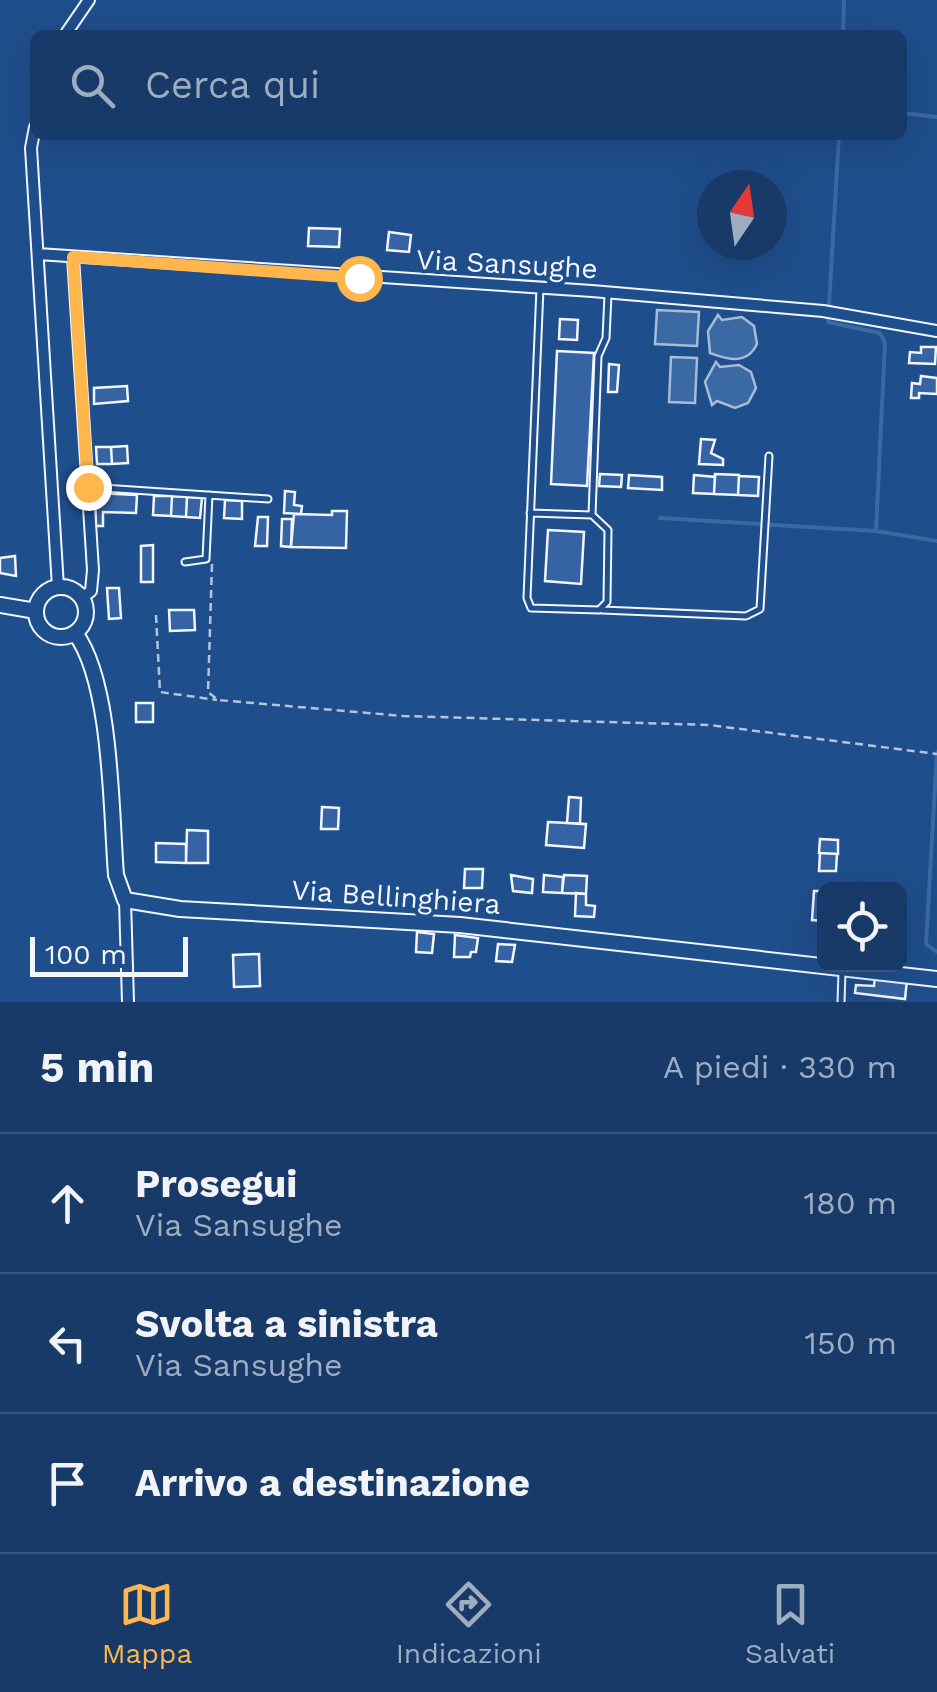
<!DOCTYPE html>
<html lang="it">
<head>
<meta charset="utf-8">
<style>
	:root { --surface:#173a69; --page:#244571; --text:#f1f3f6; --muted:#9eadc0; --line:#36547d; --accent:#ffb74d }
	body { margin:0; font-family:"Work Sans",sans-serif; background:var(--page); color:var(--text) }
	.controls { position:absolute; right:30px; bottom:30px; display:grid; overflow:hidden; border-radius:15px; box-shadow:0 10px 40px #0002 }
	.controls button { width:90px; height:90px; display:grid; place-items:center; padding:0; border:0; border-bottom:2px solid var(--line); background:var(--surface); color:var(--text); font:50px sans-serif }
	.compass { position:absolute; left:697px; top:170px; width:90px; height:90px; border-radius:50%; background:var(--surface); box-shadow:0 10px 40px #0002; rotate:13deg }
	.scale { position:absolute; left:30px; bottom:25px; width:158px; box-sizing:border-box; padding-left:10px; border:5px solid #f2f6ff; border-top:0; font-size:28px; line-height:35px; white-space:nowrap; color:#f2f6ff; -webkit-text-stroke:8px #1f4e8c; paint-order:stroke }
	.stop { position:absolute; width:30px; height:30px; margin:-22px; border:8px solid #ffb74d; border-radius:50%; background:#fff }
	.stop.end { background:#ffb74d; border-color:#fff; box-shadow:0 2px 10px #0008 }
	.list { margin:0; padding:0; list-style:none }
	h2 { display:flex; justify-content:space-between; align-items:center; height:130px; margin:0; padding:0 40px; font-size:42px }
	h2 small { font-size:32px; font-weight:400; color:var(--muted) }
	.list li { display:grid; grid-template-columns:65px 1fr auto; gap:30px; align-items:center; box-sizing:border-box; height:140px; padding:0 40px; border-top:2px solid var(--line) }
	.list b { display:block; font-size:38px; white-space:nowrap }
	.list p { margin:0; font-size:32px; white-space:nowrap; color:var(--muted) }
	.list em { font-size:32px; font-style:normal; color:var(--muted) }
	.icon { flex:none; width:55px; height:55px; fill:none; stroke:currentColor; stroke-width:2; stroke-linecap:round; stroke-linejoin:round }
	.map { position:relative; flex:none; width:937px; height:1002px; overflow:hidden }
	.search { position:absolute; background:var(--surface); box-shadow:0 10px 40px #0002; left:30px; right:30px; top:30px; height:110px; display:flex; align-items:center; gap:25px; box-sizing:border-box; padding:0 35px; border-radius:15px; color:var(--muted); font-size:38px }
	.sheet { height:550px; background:var(--surface) }
	nav { display:flex; justify-content:space-around; align-items:center; box-sizing:border-box; height:140px; border-top:2px solid var(--line); background:var(--surface); font-size:28px; color:var(--muted) }
	nav a { display:grid; justify-items:center; gap:5px }
	nav .on { color:var(--accent) }
	.map>svg:first-child { display:block }
	.water { fill:#3b69a3; stroke:#a8bbd7; stroke-width:2.5 }
	.lines { fill:none; stroke-linecap:round; stroke-linejoin:round }
	.stream { stroke:#3b69a3; stroke-width:4 }
	.building { fill:#3563a3; stroke:#f2f6ff; stroke-width:2.5 }
	.lane-casing { stroke:#f2f6ff; stroke-width:9 }
	.street-casing { stroke:#f2f6ff; stroke-width:14 }
	.secondary-casing { stroke:#f2f6ff; stroke-width:18 }
	.path { stroke:#b3c4dc; stroke-width:2.5; stroke-dasharray:8 5; stroke-linecap:butt }
	.lane { stroke:#1f4e8c; stroke-width:5 }
	.street { stroke:#1f4e8c; stroke-width:10 }
	.secondary { stroke:#1f4e8c; stroke-width:14 }
	.route { stroke:#ffb74d; stroke-width:12 }
	.labels { text-anchor:middle; dominant-baseline:central; stroke-width:8; stroke-linejoin:round; paint-order:stroke }
	.street-label { font-size:28px; fill:#f2f6ff; stroke:#1f4e8c }
</style>
</head>
<body>
<div class="map">
<svg width="937" height="1002" viewBox="0 0 937 1002">
	<rect width="100%" height="100%" fill="#1f4e8c"/>
	<path class="water" d="M657 310 699 312 697 346 655 344Z
		M718 315 722 320 742 317 754 326 757 344C746 367 724 358 710 353L708 331Z
		M671 357 697 358 695 403 669 402Z
		M716 362 720 367 739 365 751 372 756 388 748 403 735 408 717 401 712 405 705 382Z"/>
	<g class="lines">
		<path class="stream" d="M843 35 844 0
			M902 113 937 117
			M839 135 828 322 880 333 885 343 876 531 937 541
			M660 518 875 531
			M937 752 926 944 937 952"/>
	</g>
	<path class="building" d="M309 228 340 229 339 247 308 246Z
		M389 232 411 235 409 252 387 250Z
		M560 319 578 320 577 340 559 339Z
		M921 347H936L935 364 909 363 910 352 921 353Z
		M557 351 594 353 587 486 551 484Z
		M609 364 619 365 617 392H608Z
		M921 376 937 378V394L919 393V398H911L912 383 920 384Z
		M127 386 128 401 94 404V388Z
		M701 439 715 440 711 453 723 459V465L699 464Z
		M127 446 128 463 112 464 111 447Z
		M96 447H111L112 464H97Z
		M600 474 622 475 621 487 599 486Z
		M715 474 739 475 738 495 714 494Z
		M629 475 662 477V490L628 488Z
		M694 475 715 477 714 494 693 493Z
		M739 476 759 477 758 496 738 495Z
		M285 491 295 492 294 505 302 506 301 514 284 513Z
		M95 493 137 495 136 513 103 512V526H96Z
		M154 496H172L171 516 153 515Z
		M172 496 187 497 186 517 171 516Z
		M187 497 202 498 200 518 186 517Z
		M225 500 242 501V519L224 518Z
		M332 511H347L346 548 291 547 294 514 332 515Z
		M258 517H268L267 546H255Z
		M282 519H292L291 547 281 546Z
		M548 530 584 532 581 584 545 581Z
		M153 545V582H141V546Z
		M15 556 16 576 0 573V558Z
		M107 588H119L121 618 109 619Z
		M169 610H194L195 630 170 631Z
		M136 703H153V722H136Z
		M569 797 581 798 580 824 567 823Z
		M322 807 339 808 338 829H321Z
		M548 822 586 824 584 848 546 845Z
		M187 830 208 831V863H186Z
		M820 839 838 840V854L819 853Z
		M156 843 186 844V863L156 862Z
		M820 853 837 854 836 871H819Z
		M465 869H483L482 888H464Z
		M511 875 533 879 532 893 513 891Z
		M544 875 563 877 562 893 543 892Z
		M564 875 587 876 586 894 562 893Z
		M814 891H824V921L812 920Z
		M576 893 586 894V905L595 906 594 917 575 916Z
		M417 932 434 934 432 953 416 952Z
		M455 935 478 938 476 952H471L470 957H454Z
		M498 944 515 945 512 962 496 961Z
		M259 954 260 986 234 987 233 955Z
		M875 977 907 980 905 999 855 993 856 985 874 986Z"/>
	<g class="lines">
		<defs>
			<path id="lane" d="M88 487 268 499
				M530 513 592 515 608 530 607 602 599 610 531 608 527 598 540 288
				M592 515 598 356 606 338 608 295
				M185 562 206 559 209 495
				M602 610 746 616 760 609 769 456
				M841 1002 842 972"/>
			<path id="street" d="M65 35 89 0
				M35 127 31 148 58 587
				M38 254 592 291 823 311 937 331
				M73 257 93 570 91 591 82 598
				M125 900 128 1002"/>
			<path id="secondary" d="M36 612a25 25 0 1 1 50 0a25 25 0 1 1-50 0Z
				M0 605 36 611
				M75 633C112 682 111 812 116 875L125 900 180 909 460 925 937 979"/>
		</defs>
		<use href="#lane" class="lane-casing"/>
		<use href="#street" class="street-casing"/>
		<use href="#secondary" class="secondary-casing"/>
		<path class="path" d="M212 564 208 692 218 700 403 716 709 725 937 754
			M156 615 160 692 217 700"/>
		<use href="#lane" class="lane"/>
		<use href="#street" class="street"/>
		<use href="#secondary" class="secondary"/>
	</g>
	<g class="lines">
		<path class="route" d="M88 487 73 257 359 278"/>
	</g>
	<g class="labels">
		<g class="street-label">
			<text transform="translate(507 264) rotate(3)">Via Sansughe</text>
			<text transform="translate(396 897) rotate(4)">Via Bellinghiera</text>
		</g>
	</g>
</svg>
<div class="controls">
<button><svg class="icon" aria-label="locate" viewBox="0 0 24 24"><circle cx="12" cy="12" r="6"/><path d="M12 2v4M12 18v4M2 12h4M18 12h4"/></svg></button>
</div>
<svg class="compass" viewBox="-18 -18 36 36"><path d="M0-13l5 13h-10z" fill="#e53935"/><path d="M0 13l5-13h-10z" fill="#9eadc0"/></svg>
<div class="scale">100 m</div>
<div class="stop" style="left:359px;top:278px"></div>
<div class="stop end" style="left:88px;top:487px"></div>
<div class="search"><svg class="icon" aria-label="search" viewBox="0 0 24 24"><circle cx="10" cy="10" r="6"/><path d="M15 15l6 6"/></svg>Cerca qui</div>
</div>
<section class="sheet">
<h2>5 min<small>A piedi · 330 m</small></h2>
<ul class="list">
<li><svg class="icon" aria-label="ahead" viewBox="0 0 24 24"><path d="M12 20V5M6 11l6-6 6 6"/></svg><div><b>Prosegui</b><p>Via Sansughe</p></div><em>180 m</em></li>
<li><svg class="icon" aria-label="left" viewBox="0 0 24 24"><path d="M17 20v-9H6M10 6l-5 5 5 5"/></svg><div><b>Svolta a sinistra</b><p>Via Sansughe</p></div><em>150 m</em></li>
<li><svg class="icon" aria-label="arrive" viewBox="0 0 24 24"><path d="M6 21V4h12l-3 4 3 4H6"/></svg><div><b>Arrivo a destinazione</b></div></li>
</ul>
</section>
<nav>
<a class="on"><svg class="icon" aria-label="map" viewBox="0 0 24 24"><path d="M3 6l6-2 6 2 6-2v14l-6 2-6-2-6 2zM9 4v14M15 6v14"/></svg>Mappa</a>
<a><svg class="icon" aria-label="directions" viewBox="0 0 24 24"><path d="M12 3l9 9-9 9-9-9zM9 14v-3h6M13 9l2 2-2 2"/></svg>Indicazioni</a>
<a><svg class="icon" aria-label="saved" viewBox="0 0 24 24"><path d="M7 4h10v16l-5-4-5 4z"/></svg>Salvati</a>
</nav>
</body>
</html>
